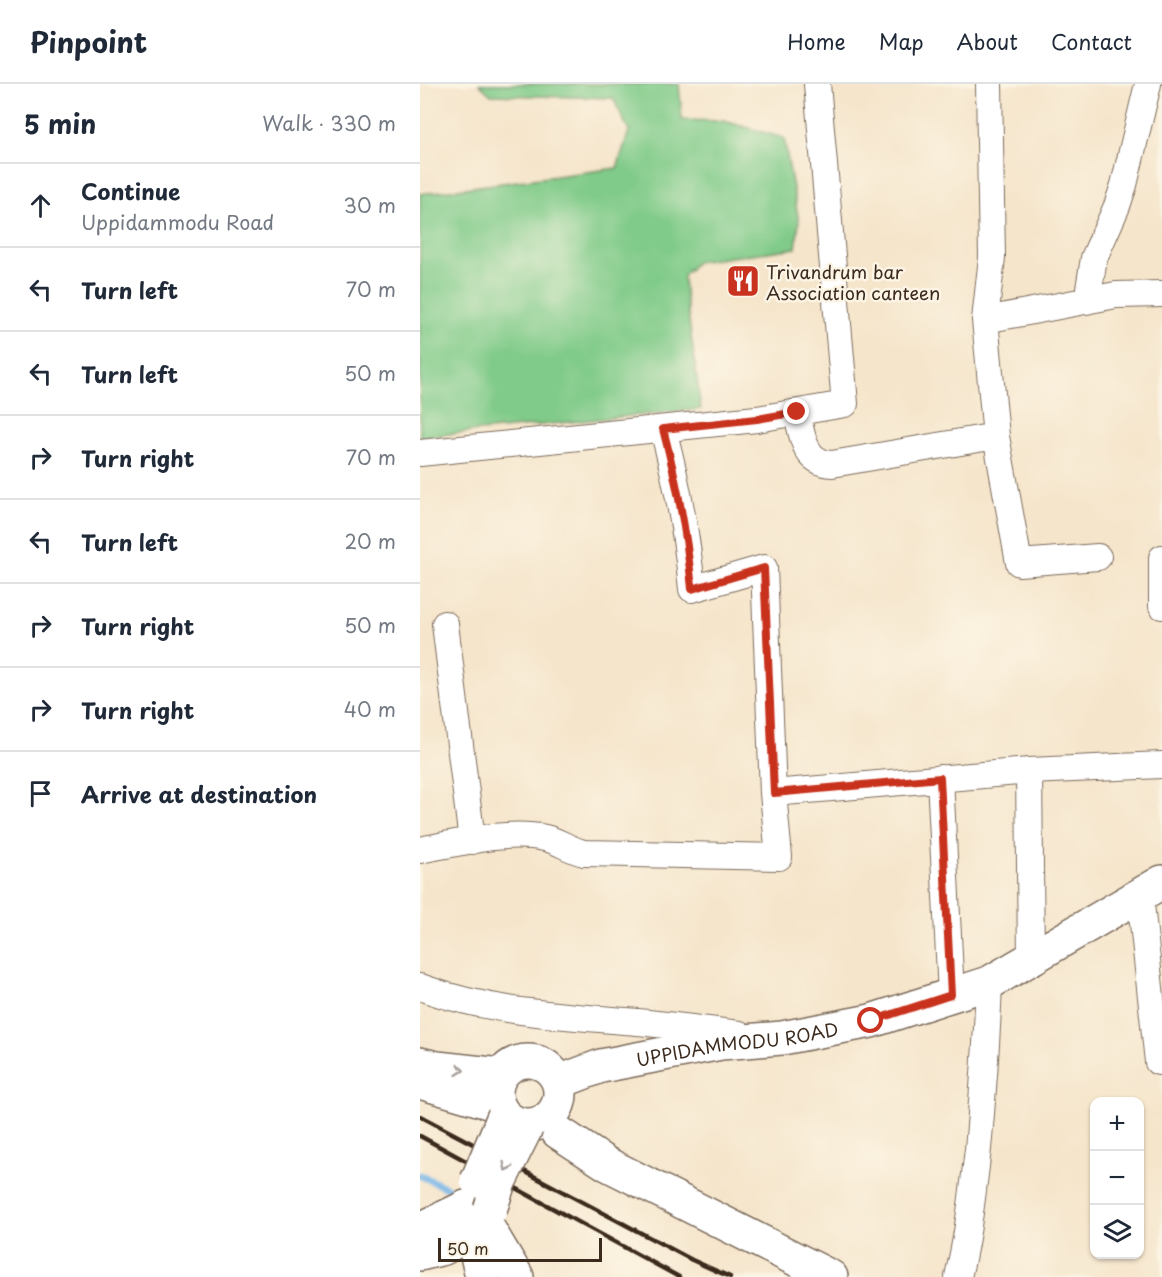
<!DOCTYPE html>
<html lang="en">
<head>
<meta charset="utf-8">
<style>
	:root { --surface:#fff; --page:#f2f2f3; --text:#1f2937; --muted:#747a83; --line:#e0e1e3 }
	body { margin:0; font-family:"Playpen Sans",sans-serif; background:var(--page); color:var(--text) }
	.controls { position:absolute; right:18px; bottom:18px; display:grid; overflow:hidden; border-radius:12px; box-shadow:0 2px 4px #0004 }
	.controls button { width:54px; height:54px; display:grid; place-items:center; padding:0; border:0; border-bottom:2px solid var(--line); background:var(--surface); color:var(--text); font:30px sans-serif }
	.scale { position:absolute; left:18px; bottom:15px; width:164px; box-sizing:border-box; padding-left:6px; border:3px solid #3b2a1e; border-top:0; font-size:16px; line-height:21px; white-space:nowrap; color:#3b2a1e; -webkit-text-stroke:4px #fcf5e5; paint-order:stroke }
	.stop { position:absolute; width:18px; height:18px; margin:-14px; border:4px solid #c8321e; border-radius:50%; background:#fff }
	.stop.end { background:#c8321e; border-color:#fff; box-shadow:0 2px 6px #0008 }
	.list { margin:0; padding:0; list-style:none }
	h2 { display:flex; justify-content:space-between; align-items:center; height:78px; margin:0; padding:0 24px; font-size:26px }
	h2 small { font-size:20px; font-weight:400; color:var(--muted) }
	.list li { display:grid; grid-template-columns:39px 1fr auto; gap:18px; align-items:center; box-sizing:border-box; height:84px; padding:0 24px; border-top:2px solid var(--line) }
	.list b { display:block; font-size:22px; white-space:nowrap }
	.list p { margin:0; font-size:20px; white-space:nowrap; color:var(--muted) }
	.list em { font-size:20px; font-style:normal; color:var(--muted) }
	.icon { flex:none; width:33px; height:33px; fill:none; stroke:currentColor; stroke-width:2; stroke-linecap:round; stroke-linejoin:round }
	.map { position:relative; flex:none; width:742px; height:1193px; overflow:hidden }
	header { display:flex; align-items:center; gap:36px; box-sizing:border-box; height:84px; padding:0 30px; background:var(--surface); border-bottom:2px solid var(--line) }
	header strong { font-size:28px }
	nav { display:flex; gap:33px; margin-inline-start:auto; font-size:21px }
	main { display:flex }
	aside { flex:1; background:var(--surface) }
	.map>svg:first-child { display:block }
	.green { fill:#80cb89; stroke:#5e7a54; stroke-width:1.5 }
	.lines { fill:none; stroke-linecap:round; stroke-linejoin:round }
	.stream { stroke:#73b4e7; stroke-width:7 }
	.street-casing { stroke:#7c6b5b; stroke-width:28 }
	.secondary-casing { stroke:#7c6b5b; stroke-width:36 }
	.street { stroke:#fff; stroke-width:26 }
	.secondary { stroke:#fff; stroke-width:33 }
	.rail { stroke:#3b2a1e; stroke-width:4.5 }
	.secondary-bridge-casing { stroke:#7c6b5b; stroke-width:36; stroke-linecap:butt }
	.secondary-bridge { stroke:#fff; stroke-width:33 }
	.oneway { stroke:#a79f9a }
	.route { stroke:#c8321e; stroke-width:8 }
	.labels { text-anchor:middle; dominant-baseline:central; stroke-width:5; stroke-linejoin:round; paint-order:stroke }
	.poi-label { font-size:18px; fill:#3b2a1e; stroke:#fcf5e5; text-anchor:start }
	.street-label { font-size:18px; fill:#3b2a1e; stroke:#fcf5e5 }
</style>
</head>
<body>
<header>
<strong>Pinpoint</strong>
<nav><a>Home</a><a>Map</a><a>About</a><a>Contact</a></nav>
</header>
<main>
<aside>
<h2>5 min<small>Walk · 330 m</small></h2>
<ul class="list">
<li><svg class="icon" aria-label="ahead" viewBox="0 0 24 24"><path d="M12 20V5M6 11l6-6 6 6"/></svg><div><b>Continue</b><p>Uppidammodu Road</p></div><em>30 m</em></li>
<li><svg class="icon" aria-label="left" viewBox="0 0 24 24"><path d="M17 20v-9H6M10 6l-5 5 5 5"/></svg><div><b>Turn left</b></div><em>70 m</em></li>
<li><svg class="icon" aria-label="left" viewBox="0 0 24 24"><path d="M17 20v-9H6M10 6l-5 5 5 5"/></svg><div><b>Turn left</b></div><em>50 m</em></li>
<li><svg class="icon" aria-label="right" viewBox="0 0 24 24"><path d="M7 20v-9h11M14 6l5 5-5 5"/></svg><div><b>Turn right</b></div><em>70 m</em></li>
<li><svg class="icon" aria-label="left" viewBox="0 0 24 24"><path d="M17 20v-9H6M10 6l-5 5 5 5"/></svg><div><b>Turn left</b></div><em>20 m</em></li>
<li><svg class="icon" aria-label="right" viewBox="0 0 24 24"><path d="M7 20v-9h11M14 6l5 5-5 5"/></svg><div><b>Turn right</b></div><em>50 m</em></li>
<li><svg class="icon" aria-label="right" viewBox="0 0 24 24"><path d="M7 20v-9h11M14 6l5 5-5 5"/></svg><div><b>Turn right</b></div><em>40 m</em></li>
<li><svg class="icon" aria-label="arrive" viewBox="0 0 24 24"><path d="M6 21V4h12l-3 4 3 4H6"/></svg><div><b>Arrive at destination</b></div></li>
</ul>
</aside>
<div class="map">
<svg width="742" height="1193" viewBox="0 0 742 1193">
	<rect width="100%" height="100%" fill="#fcf5e5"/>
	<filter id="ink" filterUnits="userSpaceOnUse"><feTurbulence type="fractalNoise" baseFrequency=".0167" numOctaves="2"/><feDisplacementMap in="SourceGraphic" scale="12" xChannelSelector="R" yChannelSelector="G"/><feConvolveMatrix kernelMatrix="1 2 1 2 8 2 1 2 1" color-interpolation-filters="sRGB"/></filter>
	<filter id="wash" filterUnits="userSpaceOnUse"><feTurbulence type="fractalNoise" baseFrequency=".008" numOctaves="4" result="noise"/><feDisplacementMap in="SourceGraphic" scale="24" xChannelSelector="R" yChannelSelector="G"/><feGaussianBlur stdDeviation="1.35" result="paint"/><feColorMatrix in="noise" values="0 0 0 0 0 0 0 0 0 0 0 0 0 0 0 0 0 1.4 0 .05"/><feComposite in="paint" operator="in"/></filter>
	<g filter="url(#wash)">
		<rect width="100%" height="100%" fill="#f5e5cb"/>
		<path class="green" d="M59 0H259L262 36 304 37 364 54 379 138 376 164 276 178 263 192 281 325 0 353V110L197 84 209 47 193 14 71 11Z"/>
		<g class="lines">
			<path class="stream" d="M0 1091 35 1108"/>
		</g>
	</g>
	<g filter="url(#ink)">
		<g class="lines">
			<defs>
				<path id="street" d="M569 0 572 173 565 236 576 352 599 479 678 473
					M667 217 674 174 697 122 704 101 728 0
					M565 236 696 211 742 210
					M377 329C382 351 384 379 412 380L576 352
					M0 369 337 335 425 320 397 0
					M742 474V522
					M25 540 52 757
					M609 687 611 876
					M520 694 531 911
					M353 709 609 687 742 681
					M0 766C38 759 87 746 125 754 139 757 150 766 164 769L359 773 353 709 344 484 272 505C267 451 257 398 243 345
					M720 811 738 978
					M0 903C73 930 151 932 228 939 258 942 289 946 319 950
					M538 1193C548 1151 553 1108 558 1065 563 1009 567 955 569 899"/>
				<g id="secondary">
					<circle cx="108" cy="1009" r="32"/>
					<path d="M0 980 17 984 81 991"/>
					<path d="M0 998 78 1021"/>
					<path id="s1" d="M139 998 181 982 301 959 362 954 451 937 569 899 742 798"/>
					<path d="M128 1035 138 1048 187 1080 411 1193"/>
					<path d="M46 1123 62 1193"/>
					<path d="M65 1139 97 1193"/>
					<path d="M0 1143 7 1142 46 1123"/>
					<path d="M0 1170 24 1164 65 1139"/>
				</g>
			</defs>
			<use href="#street" class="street-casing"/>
			<use href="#secondary" class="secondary-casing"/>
			<use href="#street" class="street"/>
			<use href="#secondary" class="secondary"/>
			<path class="rail" d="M0 1032 272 1176 310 1193
				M0 1052 259 1193"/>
			<defs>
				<path id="secondary-bridge" d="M57 1097 84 1032
					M70 1126 79 1098 107 1042"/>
			</defs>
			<use href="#secondary-bridge" class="secondary-bridge-casing"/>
			<use href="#secondary-bridge" class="secondary-bridge"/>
		</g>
		<defs><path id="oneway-chevron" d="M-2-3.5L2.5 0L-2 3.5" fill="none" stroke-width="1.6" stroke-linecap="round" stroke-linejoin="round" transform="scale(1.5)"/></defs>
		<g class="oneway">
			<use href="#oneway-chevron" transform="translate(40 986) rotate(6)"/>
			<use href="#oneway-chevron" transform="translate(87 1083) rotate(116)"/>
		</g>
	</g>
	<g class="lines" filter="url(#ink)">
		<path class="route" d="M377 328 337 335 243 345C257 398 267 451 272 505L344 484 354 709 520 694 531 911 451 937"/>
	</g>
	<defs>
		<symbol id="restaurant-square" viewBox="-11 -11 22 22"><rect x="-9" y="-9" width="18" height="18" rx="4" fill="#c8321e" stroke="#fcf5e5"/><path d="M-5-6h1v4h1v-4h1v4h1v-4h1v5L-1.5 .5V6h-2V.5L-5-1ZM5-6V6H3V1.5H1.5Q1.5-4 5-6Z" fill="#fff"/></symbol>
	</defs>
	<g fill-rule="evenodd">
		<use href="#restaurant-square" x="304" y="178" width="38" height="38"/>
	</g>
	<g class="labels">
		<g class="poi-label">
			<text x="346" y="187">Trivandrum bar<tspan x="346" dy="21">Association canteen</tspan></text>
		</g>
		<g class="street-label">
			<text stroke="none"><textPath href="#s1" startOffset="183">UPPIDAMMODU ROAD</textPath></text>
		</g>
	</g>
</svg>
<div class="controls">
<button>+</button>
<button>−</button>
<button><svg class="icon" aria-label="layers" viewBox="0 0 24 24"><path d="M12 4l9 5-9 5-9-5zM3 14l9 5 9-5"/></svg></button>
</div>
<div class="scale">50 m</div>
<div class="stop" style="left:451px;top:937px"></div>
<div class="stop end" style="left:377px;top:328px"></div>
</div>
</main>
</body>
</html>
